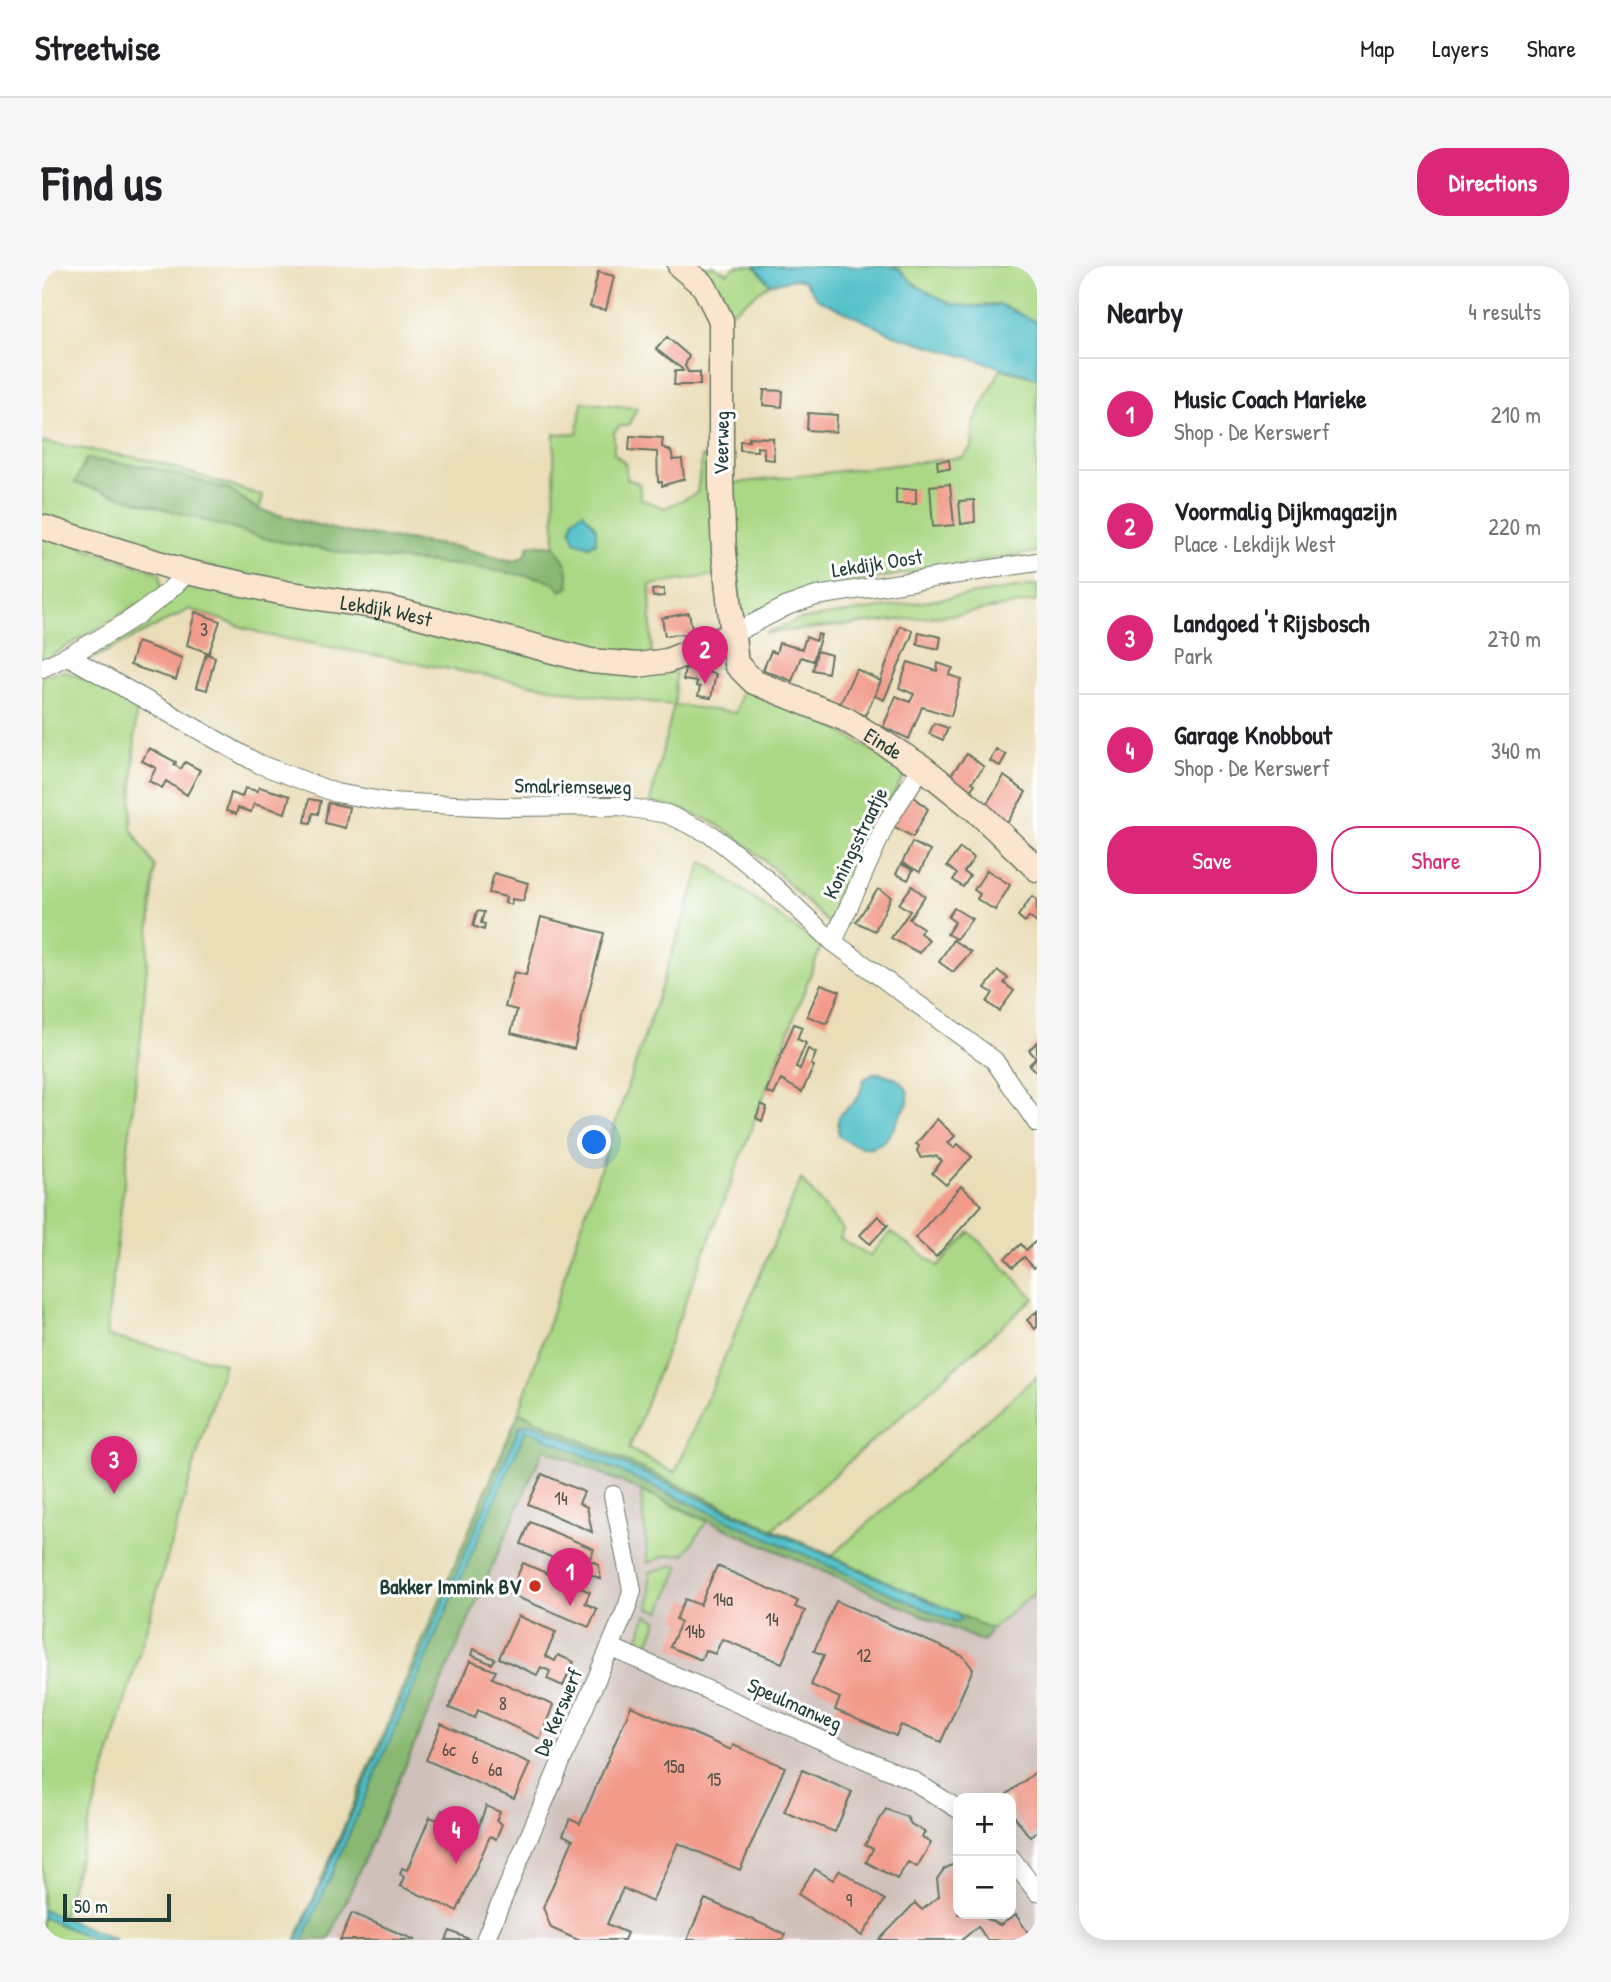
<!DOCTYPE html>
<html lang="en">
<head>
<meta charset="utf-8">
<style>
	:root { --surface:#fff; --page:#f6f6f6; --text:#202124; --muted:#757577; --line:#e0e0e0; --accent:#db2777 }
	body { margin:0; font-family:"Patrick Hand",sans-serif; background:var(--page); color:var(--text) }
	.controls { position:absolute; right:21px; bottom:21px; display:grid; overflow:hidden; border-radius:14px; box-shadow:0 4px 18px #0003 }
	.controls button { width:63px; height:63px; display:grid; place-items:center; padding:0; border:0; border-bottom:2px solid var(--line); background:var(--surface); color:var(--text); font:35px sans-serif }
	.scale { position:absolute; left:21px; bottom:18px; width:108px; box-sizing:border-box; padding-left:7px; border:4px solid #1f3d34; border-top:0; font-size:19px; line-height:24px; white-space:nowrap; color:#1f3d34; -webkit-text-stroke:5px #fff; paint-order:stroke }
	.you { position:absolute; left:553px; top:877px; width:24px; height:24px; margin:-18px; border:5px solid #fff; border-radius:50%; background:#1a73e8; box-shadow:0 0 0 10px #1a73e833 }
	.badge { display:grid; place-items:center; width:46px; height:46px; border-radius:50%; background:var(--accent); color:#fff; font-size:23px; font-weight:700 }
	.pin { position:absolute; translate:-50% -58px; filter:drop-shadow(0 2px 4px #0008) }
	.pin::after { content:''; position:absolute; top:37px; width:24px; height:21px; background:inherit; clip-path:polygon(0 0,100% 0,50% 100%) }
	.list { margin:0; padding:0; list-style:none }
	h2 { display:flex; justify-content:space-between; align-items:center; height:91px; margin:0; padding:0 28px; font-size:30px }
	h2 small { font-size:23px; font-weight:400; color:var(--muted) }
	.list li { display:grid; grid-template-columns:46px 1fr auto; gap:21px; align-items:center; box-sizing:border-box; height:112px; padding:0 28px; border-top:2px solid var(--line) }
	.list b { display:block; font-size:26px; white-space:nowrap }
	.list p { margin:0; font-size:23px; white-space:nowrap; color:var(--muted) }
	.list em { font-size:23px; font-style:normal; color:var(--muted) }
	.actions { display:flex; gap:14px; padding:21px 28px }
	.actions a { flex:1; padding:16px 0; border:2px solid var(--accent); border-radius:28px; text-align:center; font-size:24px; color:var(--accent) }
	.actions .main { background:var(--accent); color:#fff }
	.map { position:relative; flex:none; width:995px; height:1674px; overflow:hidden; border-radius:28px }
	header { display:flex; align-items:center; gap:42px; box-sizing:border-box; height:98px; padding:0 35px; background:var(--surface); border-bottom:2px solid var(--line) }
	header strong { font-size:33px }
	nav { display:flex; gap:38px; margin-inline-start:auto; font-size:24px }
	.intro { display:flex; align-items:center; justify-content:space-between; box-sizing:border-box; height:168px; padding:0 42px }
	h1 { margin:0; font-size:49px }
	.button { padding:18px 32px; border-radius:28px; background:var(--accent); color:#fff; font-size:24px; font-weight:700 }
	main { display:flex; gap:42px; padding:0 42px }
	aside { flex:1; background:var(--surface); border-radius:28px; box-shadow:0 4px 18px #0003 }
	.map>svg:first-child { display:block }
	.industrial { fill:#cfc0ba; fill-rule:evenodd }
	.green { fill:#abd885; stroke:#658a5c; stroke-width:2 }
	.forest { fill:#88b872; stroke:#547a53; stroke-width:2 }
	.water { fill:#53c0c9; stroke:#397e7e; stroke-width:2 }
	.building { fill:#f29b8b }
	.lines { fill:none; stroke-linecap:round; stroke-linejoin:round }
	.street-casing { stroke:#667563; stroke-width:20 }
	.secondary-casing { stroke:#667563; stroke-width:27 }
	.street { stroke:#fff; stroke-width:18 }
	.secondary { stroke:#fbe5cf; stroke-width:24 }
	.poi-dot { fill:#c8321e; stroke:#fff; stroke-width:2.5 }
	.labels { text-anchor:middle; dominant-baseline:central; stroke-width:6; stroke-linejoin:round; paint-order:stroke }
	.number-label { font-size:18px; fill:#54544a }
	.street-label { font-size:21px; fill:#1f3d34; stroke:#fff }
	.poi-label { font-size:21px; font-weight:bold; fill:#1f3d34; stroke:#fff; text-anchor:end }
</style>
</head>
<body>
<header>
<strong>Streetwise</strong>
<nav><a>Map</a><a>Layers</a><a>Share</a></nav>
</header>
<div class="intro"><h1>Find us</h1><a class="button">Directions</a></div>
<main>
<div class="map">
<svg width="995" height="1674" viewBox="0 0 995 1674">
	<rect width="100%" height="100%" fill="#fff"/>
	<filter id="ink" filterUnits="userSpaceOnUse"><feTurbulence type="fractalNoise" baseFrequency=".0143" numOctaves="2"/><feDisplacementMap in="SourceGraphic" scale="14" xChannelSelector="R" yChannelSelector="G"/><feConvolveMatrix kernelMatrix="1 2 1 2 8 2 1 2 1" color-interpolation-filters="sRGB"/></filter>
	<filter id="wash" filterUnits="userSpaceOnUse"><feTurbulence type="fractalNoise" baseFrequency=".00686" numOctaves="4" result="noise"/><feDisplacementMap in="SourceGraphic" scale="28" xChannelSelector="R" yChannelSelector="G"/><feGaussianBlur stdDeviation="1.57" result="paint"/><feColorMatrix in="noise" values="0 0 0 0 0 0 0 0 0 0 0 0 0 0 0 0 0 1.4 0 .05"/><feComposite in="paint" operator="in"/></filter>
	<g filter="url(#wash)">
		<rect width="100%" height="100%" fill="#eadeb9"/>
		<path class="industrial" d="M502 1182 942 1376 949 1363 995 1324V1674H287ZM916 1532H969V1648H916Z"/>
		<path class="green" d="M645 0H672L685 7 694 0H713L728 18 683 50Z
			M847 0H995V56C982 53 974 43 961 40 945 37 928 43 912 38 887 32 869 12 847 0Z
			M959 103 995 112V286L762 324 705 351 699 350 686 218 921 191 930 181 932 156Z
			M540 136 595 142 586 160H578L572 166V187L583 197 585 213 597 217 599 233 623 242 655 227 660 191H669L675 309 608 319 610 392 584 391 239 320 0 255V176L108 194 221 230 217 244 302 266 416 281 471 295 483 290 488 278 513 280 512 168 535 167Z
			M0 267 118 307 120 324 0 395Z
			M159 315 344 350 634 396 633 439 693 447 701 419 792 461 865 506 837 552 786 657C747 620 706 569 655 549 640 543 623 540 608 536L632 439 537 427 224 369 148 343 46 395 43 390 139 325Z
			M995 319V335L919 348 723 367 756 354Z
			M21 405 50 416 94 443 89 562 113 601 99 770 64 1070 182 1097 20 1651 0 1644V409Z
			M661 595 779 681 587 1183 633 1207 759 913 801 964 798 972 827 990 849 966 896 1000 928 966 992 1032 731 1263 477 1146Z
			M995 1110V1325L949 1363 789 1290Z
			M599 1225 665 1255 643 1288 623 1290 606 1297Z
			M629 1300H638L619 1345 607 1342 609 1328 607 1306Z
			M604 1349 616 1354 603 1385 597 1372Z
			M0 1651 54 1674H0Z"/>
		<path class="forest" d="M44 193 109 201 186 223 217 244 302 266 416 281 471 295 483 290 488 278 513 280 525 299 527 321 519 325 514 318 498 312 423 300 319 290 229 274 33 217Z
			M477 1146 949 1363 941 1376 502 1182 287 1674H254Z"/>
		<path class="water" d="M713 0H847L857 3 874 20 909 38 929 41 958 39 995 56V112L852 69 776 33 762 15 753 13 728 18Z
			M541 246 554 261V276L547 280 533 275 529 264 532 252Z
			M833 807C849 808 869 816 866 836 865 841 859 846 857 851 844 882 826 891 797 870 792 839 805 849 816 831 819 827 820 819 821 814Z
			M489 1157 914 1347 919 1353 914 1357 484 1163 261 1674H255L478 1160Z
			M0 1643 74 1674H54L0 1651Z"/>
		<g id="blocks">
			<path class="building" d="M556 6 572 10 564 44 548 41Z
				M625 71 647 90 643 100 646 106H658V119H632L633 105H641L640 103 614 83Z
				M722 124 741 125 740 141 721 139Z
				M766 147 795 149 794 166 765 164Z
				M588 170 621 172 620 181 629 185 631 194 640 193 642 213 620 220V216H616L615 186 587 184Z
				M707 171 731 172 732 194 722 193V182L715 181V185L698 184V175H707Z
				M907 194 908 203H896L895 195Z
				M908 218 912 259 891 261 888 220Z
				M854 223H874V238H854Z
				M932 234 933 256 919 258 917 235Z
				M622 323V330L611 331 610 324Z
				M153 346 178 355 167 387 145 379Z
				M647 347 651 368 644 371 639 368 623 370 620 352Z
				M858 360 870 364V369L842 434 833 430Z
				M877 366 899 371 897 383 875 378Z
				M776 368 779 369 771 395 759 391 750 415 721 404 729 385 734 387 737 377 760 383 764 371 774 375Z
				M95 376 140 392 134 414 88 399Z
				M775 385 789 389 786 407 771 404Z
				M164 388 173 391 165 424 154 421Z
				M866 396 895 405 896 397 911 402 907 409 919 413 909 450 880 441 867 473 841 461 854 430 868 436 872 428 857 422Z
				M643 402 674 408 669 432 656 430 658 421 654 420 655 416 641 414Z
				M814 403 839 415 823 450 798 438Z
				M892 457 906 462 901 474 887 468Z
				M107 482 134 496 132 499 139 503 143 496 158 504 145 529 124 515 120 522 107 515 114 502 100 495Z
				M954 483 964 489 958 500 948 495Z
				M925 488 942 501 930 516 933 518 927 526 907 511Z
				M962 510 984 526 964 559 942 542Z
				M217 521 248 530 243 547 212 538 209 546 196 542 194 548 184 545 189 527 200 531 203 522 215 525Z
				M870 529 886 543 871 571 849 559Z
				M267 533 279 535 276 548 271 547 269 557 263 556Z
				M286 537 307 541 303 562 283 557Z
				M870 576 888 585 878 606 860 597Z
				M918 582 932 592 922 606 928 610 921 621 911 614 915 608 905 600Z
				M859 598 871 604 866 614 854 608Z
				M945 604 968 619 953 644 935 633 938 628 932 624Z
				M452 607 486 617 481 635 470 633 469 639 463 637 464 631 447 627Z
				M870 620 883 630 867 653 881 662 878 667 887 674 877 687 849 672 868 645 857 638Z
				M836 623 849 631 833 665 814 656Z
				M990 630 995 634V657L987 651 983 656 976 650Z
				M912 642 930 653 914 673 905 668 913 656 906 651Z
				M435 645 442 646 439 657 443 658 442 664 431 660Z
				M499 651 562 667 532 783 469 767 475 744 463 741 472 706 484 709Z
				M911 674 929 686 911 706 897 696Z
				M956 705 966 712 962 717 972 725 957 745 945 736 951 727 943 722Z
				M779 718 798 725 785 758 765 750Z
				M752 758 760 761 755 773 764 777 754 801 758 803 766 783 774 787 769 799 772 800 760 826 739 814 732 829 724 826Z
				M995 776V807L987 799 994 792 987 784Z
				M719 838 725 841 720 855 714 852Z
				M895 853 913 870 906 877 912 882 916 878 930 891 904 919 890 907 900 895 894 890 879 892 875 885 877 880 874 878Z
				M919 920 940 939 894 991 873 972Z
				M836 950 846 959 828 978 818 969Z
				M995 974V999L992 1002 982 991 971 1001 963 992 979 978 984 984Z
				M995 1045V1061L993 1063 985 1054Z
				M500 1208 542 1226 537 1237 545 1241 550 1266 486 1238Z
				M488 1256 552 1283 547 1294 556 1298 559 1313 479 1278Z
				M481 1297 548 1326 543 1337 555 1343 547 1361 467 1328Z
				M675 1300 756 1335 753 1341 763 1345 740 1397 680 1373 673 1388 663 1384 659 1394 628 1381 639 1356 634 1353 643 1333 658 1339Z
				M794 1335 921 1390 931 1403 899 1476 859 1459 854 1470 793 1444 798 1432 769 1419 782 1389 772 1385Z
				M476 1350 514 1366 503 1390 513 1395 516 1389 532 1396 521 1420 505 1413 508 1405 499 1401 495 1409 457 1392Z
				M431 1383 453 1393 450 1398 429 1389Z
				M428 1395 454 1405 450 1412 511 1439 498 1473 436 1444 433 1452 407 1442Z
				M589 1440 689 1484 691 1479 743 1501 698 1604 636 1577 610 1636 581 1622 565 1658 585 1667 582 1674H536L509 1662 501 1641 531 1574 521 1569 528 1553 538 1558Z
				M399 1458 488 1497 472 1533 384 1494Z
				M760 1504 810 1526 793 1566 742 1546Z
				M995 1505V1565L988 1571 969 1546V1532H960Z
				M444 1540 458 1546 454 1555 460 1558 454 1573 448 1570 415 1645 358 1620 362 1611 358 1608 360 1602 365 1604 388 1551 395 1554 400 1544 412 1550 407 1560 433 1571Z
				M844 1543 865 1551 869 1558 883 1566 880 1571 889 1577 875 1601 866 1596 855 1613 824 1596 831 1583 823 1579Z
				M912 1598 916 1599V1648H935L958 1659 974 1649 991 1674H945L936 1660 920 1674H837L873 1637 880 1644 897 1630 895 1613 902 1603Z
				M773 1603 791 1614 798 1604 843 1634 820 1670 756 1628Z
				M663 1633 743 1668 741 1674H645Z
				M310 1647 326 1654 373 1674H298Z
				M408 1665 429 1674H404Z"/>
		</g>
	</g>
	<g filter="url(#ink)">
		<use href="#blocks" fill-opacity="0" stroke="#667563" stroke-width="2"/>
		<g class="lines">
			<defs>
				<path id="street" d="M689 369 745 340 774 330 995 296
					M26 390 217 498 294 527 346 536 458 541 577 540 625 548 670 569 721 610 791 676 952 794 995 857
					M0 402C44 382 115 343 145 306
					M791 676 844 557 880 501
					M568 1381 870 1514 916 1543
					M969 1592 995 1626
					M443 1674 586 1339 590 1324 571 1229"/>
				<g id="secondary">
					<path id="s1" d="M638 0 662 20 679 54V217L682 286 694 398 712 416 803 453 880 501 936 546 995 603"/>
					<path id="s2" d="M0 261 145 306 243 327 350 343 549 395 596 399 625 395 689 369"/>
				</g>
			</defs>
			<use href="#street" class="street-casing"/>
			<use href="#secondary" class="secondary-casing"/>
			<use href="#street" class="street"/>
			<use href="#secondary" class="secondary"/>
		</g>
	</g>
	<circle class="poi-dot" cx="493" cy="1320" r="7"/>
	<g class="labels">
		<g class="number-label">
			<text x="162" y="363">3</text>
			<text x="519" y="1232">14</text>
			<text x="681" y="1333">14a</text>
			<text x="730" y="1353">14</text>
			<text x="653" y="1365">14b</text>
			<text x="822" y="1389">12</text>
			<text x="461" y="1437">8</text>
			<text x="407" y="1483">6c</text>
			<text x="433" y="1491">6</text>
			<text x="632" y="1500">15a</text>
			<text x="453" y="1503">6a</text>
			<text x="672" y="1513">15</text>
			<text x="807" y="1634">9</text>
		</g>
		<g class="street-label">
			<text transform="translate(679 177) rotate(-89)">Veerweg</text>
			<text transform="translate(835 297) rotate(-9)">Lekdijk Oost</text>
			<text stroke="none"><textPath href="#s2" startOffset="355">Lekdijk West</textPath></text>
			<text stroke="none"><textPath href="#s1" startOffset="583">Einde</textPath></text>
			<text transform="translate(531 520) rotate(1)">Smalriemseweg</text>
			<text transform="translate(813 577) rotate(-64)">Koningsstraatje</text>
			<text transform="translate(753 1438) rotate(24)">Speulmanweg</text>
			<text transform="translate(516 1446) rotate(-67)">De Kerswerf</text>
		</g>
		<g class="poi-label">
			<text x="479" y="1320">Bakker Immink BV</text>
		</g>
	</g>
</svg>
<div class="controls">
<button>+</button>
<button>−</button>
</div>
<div class="scale">50 m</div>
<div class="you"></div>
<div class="pin badge" style="left:528px;top:1340px">1</div>
<div class="pin badge" style="left:663px;top:418px">2</div>
<div class="pin badge" style="left:72px;top:1228px">3</div>
<div class="pin badge" style="left:414px;top:1598px">4</div>
</div>
<aside>
<h2>Nearby<small>4 results</small></h2>
<ul class="list">
<li><span class="badge">1</span><div><b>Music Coach Marieke</b><p>Shop · De Kerswerf</p></div><em>210 m</em></li>
<li><span class="badge">2</span><div><b>Voormalig Dijkmagazijn</b><p>Place · Lekdijk West</p></div><em>220 m</em></li>
<li><span class="badge">3</span><div><b>Landgoed 't Rijsbosch</b><p>Park</p></div><em>270 m</em></li>
<li><span class="badge">4</span><div><b>Garage Knobbout</b><p>Shop · De Kerswerf</p></div><em>340 m</em></li>
</ul>
<div class="actions"><a class="main">Save</a><a>Share</a></div>
</aside>
</main>
</body>
</html>
